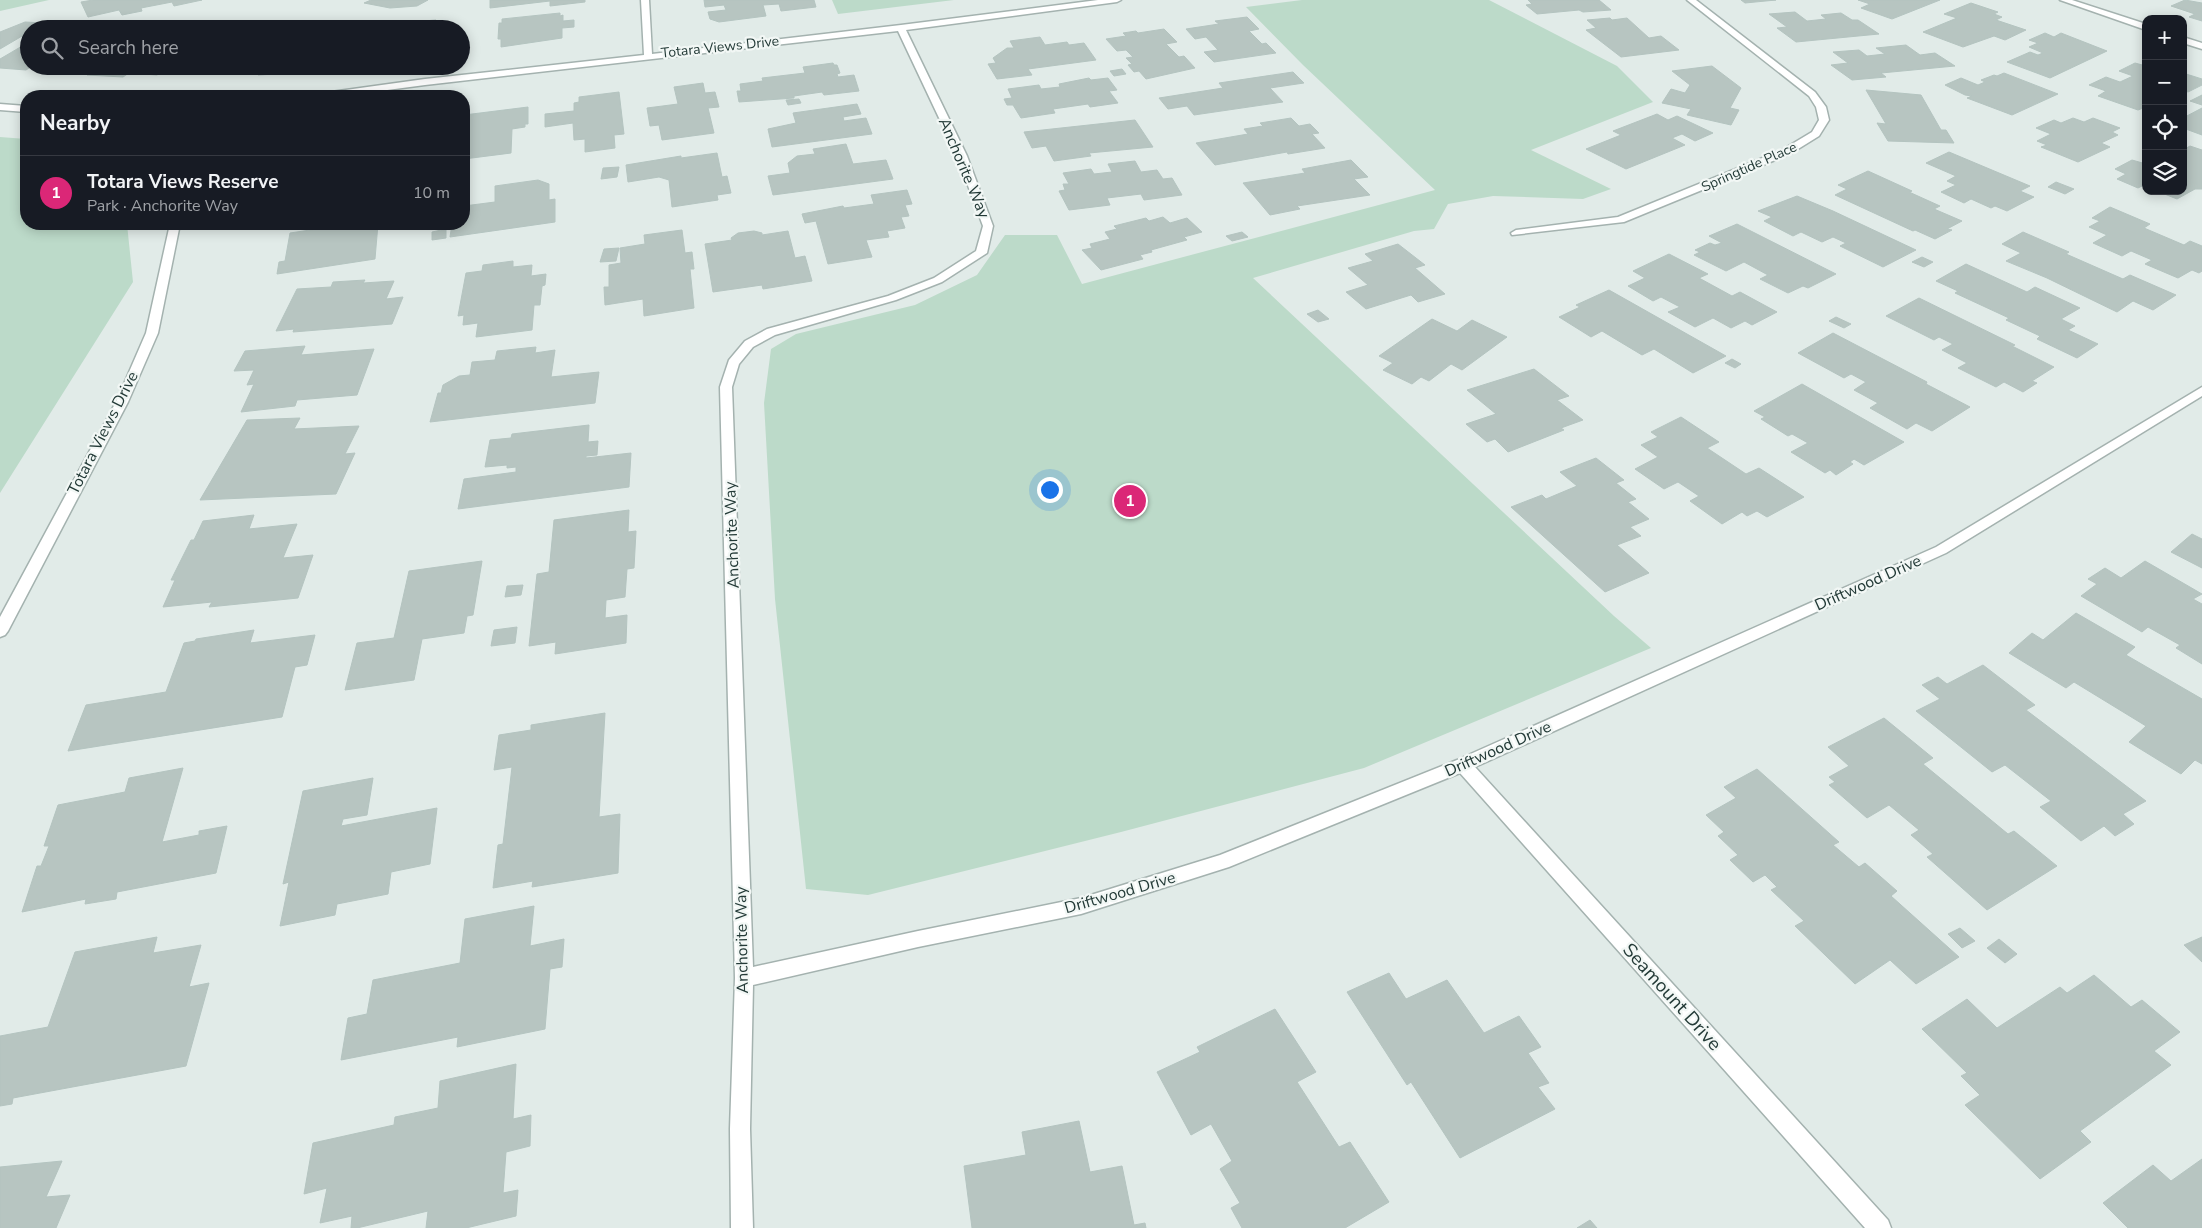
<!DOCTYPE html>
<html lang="en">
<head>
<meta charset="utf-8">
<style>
	:root { --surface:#171b24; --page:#242831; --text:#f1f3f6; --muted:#9ea1a6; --line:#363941; --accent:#db2777 }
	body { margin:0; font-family:"Nunito Sans",sans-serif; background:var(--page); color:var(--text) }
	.controls { position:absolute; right:15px; top:15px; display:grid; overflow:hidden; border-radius:10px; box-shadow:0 2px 12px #0003 }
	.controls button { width:45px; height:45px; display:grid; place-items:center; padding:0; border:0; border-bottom:1px solid var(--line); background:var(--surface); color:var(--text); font:25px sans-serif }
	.you { position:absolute; left:1049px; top:489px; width:18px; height:18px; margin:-12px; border:4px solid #fff; border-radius:50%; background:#1a73e8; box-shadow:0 0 0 8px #1a73e833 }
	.badge { display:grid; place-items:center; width:32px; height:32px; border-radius:50%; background:var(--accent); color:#fff; font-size:16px; font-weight:700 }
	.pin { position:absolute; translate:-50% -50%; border:2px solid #fff; box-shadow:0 1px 5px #0006 }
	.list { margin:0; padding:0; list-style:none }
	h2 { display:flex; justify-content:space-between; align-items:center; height:65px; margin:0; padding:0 20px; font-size:21px }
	h2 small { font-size:16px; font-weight:400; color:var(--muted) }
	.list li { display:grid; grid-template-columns:32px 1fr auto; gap:15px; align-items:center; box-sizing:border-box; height:75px; padding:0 20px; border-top:1px solid var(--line) }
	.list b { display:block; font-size:19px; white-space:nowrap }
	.list p { margin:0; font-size:16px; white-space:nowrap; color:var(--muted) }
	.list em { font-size:16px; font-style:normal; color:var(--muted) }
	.icon { flex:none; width:28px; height:28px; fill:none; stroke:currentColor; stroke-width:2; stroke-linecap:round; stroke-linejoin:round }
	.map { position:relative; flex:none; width:2202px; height:1228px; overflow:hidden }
	.search { position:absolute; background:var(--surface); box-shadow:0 2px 12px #0003; left:20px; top:20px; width:450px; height:55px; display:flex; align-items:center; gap:12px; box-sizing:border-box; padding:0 18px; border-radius:28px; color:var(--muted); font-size:19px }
	.panel { position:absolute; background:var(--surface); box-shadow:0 2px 12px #0003; left:20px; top:90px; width:450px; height:140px; border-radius:20px }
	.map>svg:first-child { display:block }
	.green { fill:#bcdac9 }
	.building { fill:#b7c5c1; stroke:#b4c4c0 }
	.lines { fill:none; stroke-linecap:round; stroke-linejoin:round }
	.minor-casing { stroke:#a4b2af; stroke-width:3 }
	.minor { fill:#fff; fill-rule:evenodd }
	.labels { text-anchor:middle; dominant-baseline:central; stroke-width:4.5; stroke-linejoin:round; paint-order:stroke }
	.far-street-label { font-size:14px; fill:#233a37; stroke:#f2f7f5 }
	.street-label { font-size:16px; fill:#233a37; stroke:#f2f7f5 }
	.near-street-label { font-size:19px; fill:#233a37; stroke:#f2f7f5 }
</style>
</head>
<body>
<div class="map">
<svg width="2202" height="1228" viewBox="0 0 2202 1228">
	<rect width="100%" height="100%" fill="#e1ebe8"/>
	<path class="green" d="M0 0H49L0 11Z
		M832 0H954L838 14Z
		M1302 0H1489L1617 66 1653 102 1531 150 1611 189 1583 199 1493 196 1448 204 1434 229 1414 231 1253 278 1614 616 1651 648 1364 768 1121 832 868 895 806 889 775 599 764 403 771 349 796 334 915 305 977 275 1005 235H1057L1082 284 1435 190 1303 65 1246 7Z
		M0 137 26 139V224H127L133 282 0 493Z"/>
	<path class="building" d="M93 0H202L174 6 172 2 141 8 142 11 122 15 119 10 88 17 81 2Z
		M371 0H428L417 6 390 8 364 3Z
		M490 0H585V2L550 6V1L490 8Z
		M704 0H814L816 7 781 11 779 4 763 5 766 16 719 22 710 19 708 12 726 10 724 5 705 7Z
		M1528 0H1599L1611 10 1583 12 1579 10 1537 14 1526 5 1532 4Z
		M1741 0H1776L1745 3Z
		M1858 0H1940L1892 19 1861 8 1870 4Z
		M2185 0 2202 3V21L2189 17 2195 14 2171 6Z
		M1971 3 1998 12 1994 14 2002 17 1996 20 2026 30 2005 40 1994 36 1963 47 1923 32 1957 18 1944 14Z
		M1795 12 1807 21 1826 19 1821 15 1841 13 1852 20H1858L1879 34 1796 42 1777 28 1787 27 1769 14Z
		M560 13V16L563 15V21L574 20V27L562 28V38L501 47V39H498L499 23H502V19Z
		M1247 17 1259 29 1249 31 1262 44 1266 43 1276 53 1214 62 1204 52 1218 50 1206 37 1195 39 1186 29 1219 24 1215 21Z
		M1610 18 1612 20 1627 18 1649 38 1661 36 1679 50 1621 57 1586 30 1596 28 1587 20Z
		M436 20 433 29H372L385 28 387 24Z
		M25 22 45 23 35 29H29V32L0 49V32Z
		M337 25 335 29H304L305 27Z
		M1164 29 1177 42 1166 44 1179 57 1184 56 1195 68 1146 79 1139 71 1134 72 1128 65 1132 64 1126 58 1133 57 1126 50 1117 51 1106 39 1126 36 1123 33 1136 31 1138 33Z
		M2045 33 2054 37 2061 33 2107 51 2050 78 2007 62 2030 52 2038 55 2043 53 2029 47 2038 43 2029 40Z
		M1040 37 1045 45 1067 42 1069 45 1084 43 1096 60 1028 69 1032 75 997 79 988 64 996 63 993 58 1007 48H1014L1010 41Z
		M29 42V66H32L26 70 0 68V59Z
		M1906 45 1920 55 1935 53 1955 66 1881 73 1886 77 1852 80 1831 65 1848 63 1833 52 1859 50 1867 56 1885 54 1876 48Z
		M833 63 834 65H837L840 73 837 74 838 77 854 75 859 91 824 95 822 92 794 96V98L739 102 737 91H741L740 84 763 81 762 78 805 73 803 67Z
		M2135 63 2146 66V107L2138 110 2098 96 2106 91 2089 85 2106 77 2120 82 2133 76 2119 71Z
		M100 66H170L157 75 129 73 123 77 87 75Z
		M264 66H311L309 69H295L293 73 258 75Z
		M1712 66 1741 88 1730 108 1739 110 1731 125 1687 115 1691 109 1662 103 1671 89 1685 93 1690 85 1672 71Z
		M1122 69 1126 74 1114 76 1110 71Z
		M1293 72 1304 83 1270 88 1283 102 1194 115 1187 106 1168 109 1159 98 1223 88 1219 83Z
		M2004 73 2058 94 2012 115 1967 98 1972 96 1965 95 1945 85 1961 78 1978 85 1985 82 1981 80 1994 75 1997 76Z
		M2183 73 2202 79V85L2188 92 2183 90Z
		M1089 78 1091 80 1108 78 1117 90 1109 91 1118 103 1090 107 1088 104 1053 109 1055 113 1021 118 1013 105H1007L1004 99 1012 98 1008 89 1039 85 1041 89 1060 87 1059 84Z
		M703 83 705 93 715 92 719 107 708 108 714 133 662 140 659 125 650 126 647 108 678 104 674 87Z
		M1866 90 1921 95 1941 130H1946L1954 143 1888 141 1877 123 1886 124Z
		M619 92 624 134 614 135 615 148 585 152V139L574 140 573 123 545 127V114L574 111V103L579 102V97Z
		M2202 95V105L2190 101Z
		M799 99 801 103 788 105 786 100Z
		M857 104 861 114 843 117 844 121 866 118 872 134 772 147 768 129 796 123 793 113Z
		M528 107V124H525V127L512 129 511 153 464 159V115Z
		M2202 108V135L2183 128V118Z
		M1657 114 1668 120 1677 116 1713 133 1695 141 1682 134 1672 138 1685 145 1626 169 1586 149 1621 135 1613 131Z
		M1291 118 1299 126 1310 124 1319 133 1312 134 1325 148 1288 154 1287 152 1215 165 1196 143 1248 134 1244 129 1263 126 1260 123Z
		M2073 118 2084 122 2093 118 2120 128 2112 132 2118 135 2101 143 2110 147 2078 162 2041 147 2047 145 2037 141 2051 134 2036 128 2054 120 2061 123Z
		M1135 120 1153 147 1089 153 1091 156 1054 161 1046 146 1032 148 1024 132Z
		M846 144 853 164 886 160 893 179 773 195 768 176 790 173 788 163 797 156 815 154 813 149Z
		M2190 146 2202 150V189H2195L2177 199 2157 191H2183V150Z
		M1949 152 2030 186 2020 191 2034 197 2007 211 1995 206 1991 208 1971 199 1964 203 1941 192 1956 185 1947 181 1956 176 1926 163Z
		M717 153 722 177 727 176 731 193 717 195 718 200 672 207 669 180 659 177 628 182 626 165 681 156V158Z
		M1351 160 1368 177 1354 179 1370 195 1297 206 1300 209 1270 215 1243 183 1305 173 1302 169Z
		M2132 160 2146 164V187L2142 186 2138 188 2117 179 2126 174 2115 169Z
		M1135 161 1141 172 1157 170 1163 179 1172 178 1182 195 1144 200 1141 194 1107 198 1110 205 1069 210 1059 191 1065 190 1063 184H1069L1063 173 1091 169 1094 174 1112 172 1108 164Z
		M619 167 617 177 601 179 603 168Z
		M1868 171 1912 191 1909 192 1940 206 1934 209 1962 221 1947 229 1952 230 1935 239 1915 230 1913 231 1835 195 1847 189 1838 185Z
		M538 180 549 184V200L555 199V222L450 237 452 224H464V206L495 202V186Z
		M2056 182 2074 189 2065 194 2048 187Z
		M907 190 912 204 905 205 909 216 901 217 905 228 887 231 889 237 866 240 872 257 828 264 816 221 805 223 802 214 843 206 844 208 874 204 871 195Z
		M1797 196 1833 211 1916 250 1883 267 1840 246 1846 243 1833 237 1822 242 1801 232 1793 236 1764 221 1772 217 1758 211Z
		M2110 207 2150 224 2144 228 2184 245 2190 241 2202 246V271L2199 273 2192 270 2178 278 2145 264 2152 260 2131 251 2122 256 2093 243 2107 235 2089 227 2100 221 2092 218Z
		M1163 217 1170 223 1187 218 1202 232 1184 237 1187 240 1151 250 1152 252 1140 255 1143 259 1101 270 1082 250 1092 248 1090 244 1110 239 1105 232 1117 229 1114 226 1146 218 1149 221Z
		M350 224H378L375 259 277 274 279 262 285 261 290 233Z
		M1737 224 1836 274 1808 288 1803 286 1788 293 1760 279 1768 275 1744 262 1726 271 1694 255 1700 252 1695 250 1710 243 1715 245 1722 243 1709 236Z
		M446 229V238L432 240V232Z
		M682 230 685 253 692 252 694 269H690L694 308 644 316 643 299 605 305 604 287H609V265L621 263 620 248 645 244 644 235Z
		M754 231 762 233V235L788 231 795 258 805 256 812 281 763 289 762 285 713 292 705 244 732 240 731 238 738 233Z
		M1242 232 1248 237 1232 241 1226 236Z
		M2023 232 2069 252 2066 254 2123 279 2130 275 2176 295 2153 310 2133 301 2117 312 2047 278 2006 261 2021 253 2002 244Z
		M1398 244 1425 265 1415 268 1445 294 1418 302 1411 295 1366 309 1346 292 1368 285 1348 268 1373 261 1365 254Z
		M619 248 616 261 600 262 604 249Z
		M1669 254 1708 274 1699 278 1732 296 1740 292 1777 312 1752 325 1745 321 1731 328 1713 318 1695 327 1668 312 1680 307 1661 297 1653 301 1628 286 1645 278 1633 271Z
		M1922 257 1933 262 1924 267 1912 262Z
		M513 261V267L532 265 531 276 546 274 545 285 542 286 540 305H534L532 330 476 337 478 323 463 325 464 315 458 316 466 273 482 271 483 265Z
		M1966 264 2027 292 2035 287 2080 308 2061 319 2075 326 2068 330 2098 344 2077 358 2037 339 2040 336 2006 320 2009 318 1955 293 1958 291 1936 281Z
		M365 280 363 283 394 281 386 299 403 297 392 324 293 332 294 329 276 331 297 289 331 287 333 282Z
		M1609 290 1726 356 1693 373 1654 349 1642 355 1602 331 1591 337 1559 317 1580 307 1576 305Z
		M1919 298 2015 345 2012 346 2054 367 2032 381 2037 383 2023 392 2004 382 1996 387 1958 368 1967 363 1942 350 1953 344 1939 337 1934 340 1886 316Z
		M1318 310 1329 319 1318 322 1307 314Z
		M1836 317 1851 324 1844 328 1829 321Z
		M1432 319 1457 331 1472 320 1507 337 1462 370 1451 364 1429 381 1421 377 1412 384 1383 370 1393 363 1379 356Z
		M1833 333 1927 382 1926 384 1970 407 1932 431 1916 423 1907 429 1870 408 1878 403 1854 390 1866 382 1851 374 1844 378 1798 353Z
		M305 346 301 355 374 349 357 395 297 400 295 406 241 412 254 384 247 385 254 370 234 371 245 351Z
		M536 347 535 353 555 350 551 377 599 372 595 403 430 422 438 393H441L443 385 459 376 470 375 472 362 495 360 497 351Z
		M1732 359 1741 364 1735 368 1725 363Z
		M1534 369 1569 396 1557 400 1583 420 1561 428 1564 430 1508 452 1495 439 1487 442 1466 424 1496 414 1467 390Z
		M1802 384 1904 442 1864 465 1854 459 1850 462 1853 464 1836 475 1830 470 1825 473 1791 452 1808 443 1792 434 1788 436 1761 419 1765 417 1754 411Z
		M1681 417 1719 442 1707 448 1746 474 1759 468 1804 497 1767 517 1757 511 1747 516 1742 512 1722 524 1690 501 1699 496 1678 482 1664 489 1635 469 1658 457 1641 445 1658 437 1651 432Z
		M300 418 294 429 359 426 345 454 355 453 336 494 200 500 247 420Z
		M589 425 588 442 598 441 597 455 586 456V458L631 453 629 487 458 509 464 479 516 472V467L507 468V465L485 467 490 440 511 438 512 434Z
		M1596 458 1624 480 1616 483 1636 499 1628 502 1649 519 1630 527 1641 536 1617 545 1649 573 1605 592 1511 507 1542 495 1546 499 1577 486 1560 472Z
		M629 510 628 532 636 531 634 568 627 569 625 597 606 600 605 618 627 615 626 643 555 654 556 642 529 646 537 574 549 572 554 520Z
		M254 515 249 529 297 524 283 558 313 555 298 598 209 607 212 602 163 607 175 580H171L191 540H194L203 521Z
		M2192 534 2202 539V568L2171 552Z
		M482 561 473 615 467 616 464 633 422 639 414 680 345 690 357 643 394 638 409 571Z
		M2145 561 2202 594 2193 599 2202 604V664L2176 648 2180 645 2148 627 2142 632 2081 596 2097 584 2088 579 2105 568 2121 578Z
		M523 585 521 595 505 597 507 586Z
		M2076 613 2135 647 2126 655 2202 699V764L2195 760 2181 774 2129 742 2146 726 2074 682 2066 688 2009 653 2032 633 2043 640Z
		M517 627 515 643 491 646 494 630Z
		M254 630 250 643 315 635 307 665 295 667 282 717 68 751 86 705 166 692 184 643 195 641 196 639Z
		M1983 665 2035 705 2026 710 2146 801 2123 814 2134 824 2115 836 2104 826 2081 841 2040 807 2051 801 2005 765 1992 772 1916 711 1940 699 1922 685 1938 677 1947 684Z
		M605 713 599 817 620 814 618 873 532 887 533 881 493 888 498 845 503 844 512 767 494 770 499 735 531 730V725Z
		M1884 718 1933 758 1923 764 2008 834 2014 831 2057 866 1987 910 1927 857 1933 854 1911 835 1919 830 1889 805 1867 818 1829 785 1835 782 1829 777 1849 766 1828 747Z
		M183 768 162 842 199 835V831L227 826 216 873 117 892 116 899 85 904 86 899 22 912 37 866H41L49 846H44L58 805 125 792 129 778Z
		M1757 769 1839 842 1833 845 1859 867 1865 863 1897 891 1891 896 1959 957 1916 984 1890 960 1855 984 1795 926 1804 921 1771 890 1777 887 1765 875 1753 882 1730 860 1738 855 1718 836 1724 832 1706 815 1736 798 1724 787Z
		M373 778 367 815 343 819 341 826 437 808 430 864 391 872 388 894 337 904 335 915 280 926 289 882 283 884 303 791Z
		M534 906 530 946 564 939 562 967 550 969 545 1029 457 1047 458 1037 341 1060 348 1018 367 1014 373 980 460 963 465 919Z
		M1960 928 1975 941 1962 948 1948 934Z
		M157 937 153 953 201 945 189 987 209 983 186 1066 13 1098 12 1104 0 1106V1036L48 1027 75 952Z
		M2202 937V962L2184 945Z
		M1999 939 2017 954 2005 963 1987 948Z
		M1389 973 1406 999 1447 980 1484 1033 1519 1016 1541 1047 1528 1053 1549 1083 1538 1087 1555 1109 1460 1158 1411 1082 1407 1085 1347 992Z
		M2094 975 2131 1007 2142 1000 2180 1032 2154 1051 2171 1065 2080 1131 2091 1142 2040 1179 1965 1105 1980 1095 1961 1076 1967 1073 1922 1029 1967 999 1997 1028 2060 987 2067 993Z
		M1275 1009 1316 1072 1297 1082 1339 1147 1350 1142 1389 1202 1345 1228H1242L1231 1208 1240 1203 1220 1169 1232 1161 1211 1124 1191 1135 1157 1072 1200 1052 1197 1047Z
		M516 1064 513 1119 531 1115 530 1146 506 1152 503 1193 518 1190 516 1216 466 1228H426L428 1211 357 1228H351L352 1216 320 1223 327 1188 304 1194 313 1143 394 1125 395 1117 438 1108 440 1081Z
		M1079 1121 1090 1172 1122 1166 1134 1225 1145 1223 1146 1228H972L964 1166 1026 1155 1022 1132Z
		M2202 1159V1228H2128L2103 1203 2153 1165 2171 1181Z
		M62 1161 46 1197 70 1195 56 1228H0V1167Z
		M1590 1220 1597 1228H1577Z"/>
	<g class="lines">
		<defs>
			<path id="minor" d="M641 0H649L652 54 901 25 1098 0H1121L1117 2 906 30 967 156 993 226 987 253 942 282 896 300 775 335 753 347 739 364 732 387 753 967 918 931 1081 898 1220 855 1457 760 1936 547 2202 387V396L1946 553 1475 767 1888 1220 1891 1228H1865L1460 773 1229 867 1081 914 918 947 753 985 750 1129 753 1228H731L730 1129 735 978 720 387 729 360 745 341 767 329 888 296 934 278 976 251 983 226 957 156 898 31 425 85 342 96H319L324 93 425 79 644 55Z
				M1687 0H1696L1815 92 1826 107 1829 120 1819 136 1790 154 1624 222 1512 235 1511 233 1516 230 1618 217 1782 150 1812 132 1819 120 1816 107 1809 96Z
				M2060 0H2072L2146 24V30Z
				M2183 37 2202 43V49L2183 43Z
				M0 104 26 106V112L0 110Z
				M170 224H180L158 333 128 402 8 631 5 635 0 637V617L116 402 146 333Z"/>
		</defs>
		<use href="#minor" class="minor-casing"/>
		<use href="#minor" class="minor"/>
	</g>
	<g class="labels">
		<g class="far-street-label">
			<text transform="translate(720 47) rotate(-6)">Totara Views Drive</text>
			<text transform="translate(1749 167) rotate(-24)">Springtide Place</text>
		</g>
		<g class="street-label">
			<text transform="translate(964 168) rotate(67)">Anchorite Way</text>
			<text transform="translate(103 433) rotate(-63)">Totara Views Drive</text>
			<text transform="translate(732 535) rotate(-92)">Anchorite Way</text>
			<text transform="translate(1868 583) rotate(-24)">Driftwood Drive</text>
			<text transform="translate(1498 749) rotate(-24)">Driftwood Drive</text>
			<text transform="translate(1120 893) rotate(-16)">Driftwood Drive</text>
			<text transform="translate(742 940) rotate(-91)">Anchorite Way</text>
		</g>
		<g class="near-street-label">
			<text transform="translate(1672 997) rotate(48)">Seamount Drive</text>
		</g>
	</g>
</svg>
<div class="controls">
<button>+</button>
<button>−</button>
<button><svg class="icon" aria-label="locate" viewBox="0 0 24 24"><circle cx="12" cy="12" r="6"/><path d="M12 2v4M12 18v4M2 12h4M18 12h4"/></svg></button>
<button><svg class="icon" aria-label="layers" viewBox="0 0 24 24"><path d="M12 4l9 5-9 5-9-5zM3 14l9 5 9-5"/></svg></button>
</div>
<div class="you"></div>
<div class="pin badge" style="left:1130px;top:501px">1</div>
<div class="search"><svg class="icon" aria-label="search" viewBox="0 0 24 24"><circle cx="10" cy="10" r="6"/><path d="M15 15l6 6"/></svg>Search here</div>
<section class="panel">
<h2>Nearby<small></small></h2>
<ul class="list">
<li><span class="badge">1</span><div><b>Totara Views Reserve</b><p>Park · Anchorite Way</p></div><em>10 m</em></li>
</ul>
</section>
</div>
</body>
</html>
